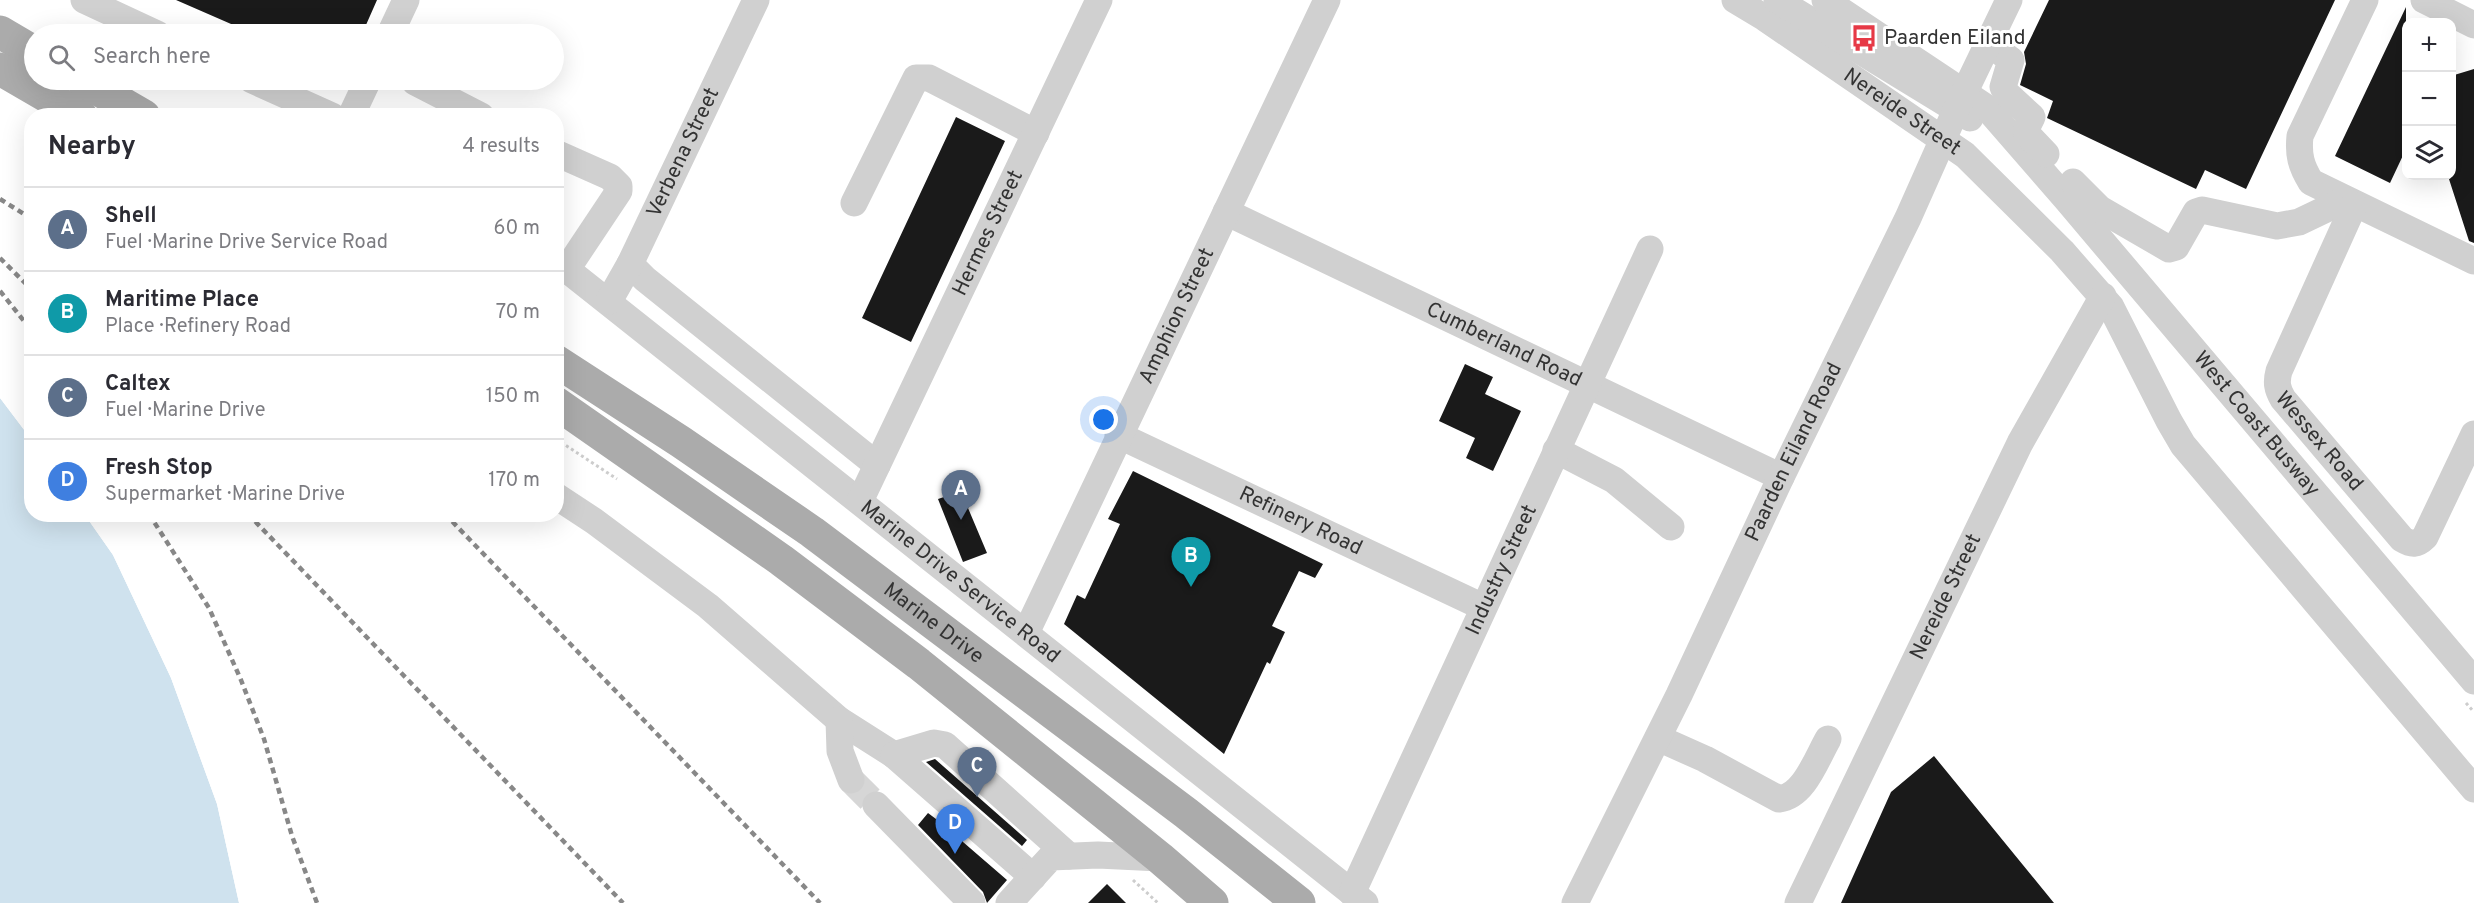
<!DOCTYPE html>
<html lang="en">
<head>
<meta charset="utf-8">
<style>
	:root { --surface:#fff; --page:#f2f2f3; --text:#2b2b33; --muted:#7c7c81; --line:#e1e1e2; --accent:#1a73e8 }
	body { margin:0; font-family:Overpass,sans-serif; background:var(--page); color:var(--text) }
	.controls { position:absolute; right:18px; top:18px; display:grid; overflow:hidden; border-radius:12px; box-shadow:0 6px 24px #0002 }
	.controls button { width:54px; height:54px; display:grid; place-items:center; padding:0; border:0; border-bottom:2px solid var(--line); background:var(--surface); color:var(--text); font:30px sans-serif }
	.you { position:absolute; left:1104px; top:420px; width:21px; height:21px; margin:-15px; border:4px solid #fff; border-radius:50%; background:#1a73e8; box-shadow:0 0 0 9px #1a73e833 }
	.badge { display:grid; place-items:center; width:39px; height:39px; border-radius:50%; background:var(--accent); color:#fff; font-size:20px; font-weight:700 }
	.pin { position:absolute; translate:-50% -50px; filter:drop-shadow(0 2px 3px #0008) }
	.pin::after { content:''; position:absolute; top:32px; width:21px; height:18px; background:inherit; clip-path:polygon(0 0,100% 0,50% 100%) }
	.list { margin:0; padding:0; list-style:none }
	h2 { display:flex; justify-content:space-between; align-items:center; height:78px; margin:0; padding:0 24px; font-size:26px }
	h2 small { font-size:20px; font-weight:400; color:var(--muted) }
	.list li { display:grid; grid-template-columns:39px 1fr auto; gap:18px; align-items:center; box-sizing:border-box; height:84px; padding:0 24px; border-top:2px solid var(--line) }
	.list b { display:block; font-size:22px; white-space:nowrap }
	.list p { margin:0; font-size:20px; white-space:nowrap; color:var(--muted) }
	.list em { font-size:20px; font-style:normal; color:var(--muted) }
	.icon { flex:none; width:33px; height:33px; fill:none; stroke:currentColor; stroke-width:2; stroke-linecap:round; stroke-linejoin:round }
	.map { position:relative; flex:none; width:2474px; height:903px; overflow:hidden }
	.search { position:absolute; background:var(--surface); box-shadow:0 6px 24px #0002; left:24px; top:24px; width:540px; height:66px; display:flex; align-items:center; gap:15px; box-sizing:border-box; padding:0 21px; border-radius:33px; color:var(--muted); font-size:22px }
	.panel { position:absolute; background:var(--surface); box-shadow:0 6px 24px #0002; left:24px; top:108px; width:540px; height:414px; border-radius:24px }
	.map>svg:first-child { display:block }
	.water { fill:#cfe2ee }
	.pier { fill:#fff }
	.building { fill:#1a1a1a }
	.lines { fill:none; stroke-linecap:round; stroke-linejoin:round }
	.minor-tunnel { stroke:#d6d6d6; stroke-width:27; stroke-dasharray:27 14; stroke-linecap:butt }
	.path { stroke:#cdcdcd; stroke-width:3; stroke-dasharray:3 3; stroke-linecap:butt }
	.minor { stroke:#d0d0d0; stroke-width:27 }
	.major { stroke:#ababab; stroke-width:33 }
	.rail { stroke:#888; stroke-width:4.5; stroke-dasharray:6 4.5; stroke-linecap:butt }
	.labels { text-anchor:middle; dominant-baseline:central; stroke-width:6; stroke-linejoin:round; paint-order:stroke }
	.poi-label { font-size:21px; fill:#333; stroke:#fff; text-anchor:start }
	.street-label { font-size:21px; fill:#333; stroke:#fff }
</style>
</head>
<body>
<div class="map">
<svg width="2474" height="903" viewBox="0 0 2474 903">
	<rect width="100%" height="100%" fill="#fff"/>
	<path class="water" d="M0 398 31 439 32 514 85 515 113 555 171 678 217 804 239 903H0Z"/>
	<path class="pier" d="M0 395 32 434 31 439 0 398Z
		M88 514 116 554 173 677 220 803 242 903H239L217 804 171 678 113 555 85 515Z"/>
	<path class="building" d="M176 0H377L362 34H254Z
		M2049 0H2335L2246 189 2205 170 2196 189 2047 118 2053 101 2020 85 2026 64 2024 52Z
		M2406 7V149L2390 183 2335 156Z
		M2474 69V243L2469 241 2448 176H2451V76Z
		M956 117 1005 141 911 342 862 318Z
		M1465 364 1493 377 1485 394 1521 411 1493 471 1466 458 1475 438 1439 421Z
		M1133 471 1323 564 1315 578 1299 571 1272 626 1285 632 1270 664 1267 662 1224 754 1064 624 1077 595 1085 599 1120 524 1108 519Z
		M960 480 978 495 968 508 987 553 963 562 938 499 947 496Z
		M1934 756 2054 903H1841L1891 792Z
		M935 759 1027 840 1022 846 926 762Z
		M866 778 878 790 865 793 861 804 852 795 864 789Z
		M928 813 936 819H943L961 835 963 842 1007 880 987 903 983 892 918 825Z
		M1107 884 1126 903H1088Z"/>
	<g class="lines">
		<path class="minor-tunnel" d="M851 780 876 805"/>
		<path class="path" d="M556 439 617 479
			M2466 703 2474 712
			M1133 880 1158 903"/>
		<g class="minor">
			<path d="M84 0 157 34"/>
			<path id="s1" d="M1735 0 1765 18 1965 155 2062 251 2111 307 2169 421 2183 445 2474 789"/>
			<path d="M1777 0 1970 118"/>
			<path id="s2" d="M1825 0 1987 108 2067 200 2474 681"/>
			<path d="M2365 0 2300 136C2298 155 2301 166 2311 182L2474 261"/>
			<path d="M2424 0 2474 25"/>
			<path d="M390 34 406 0"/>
			<path d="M1988 43 2011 60 2003 87 2007 94 2032 117 2027 127V134L2046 154"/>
			<path d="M252 80 332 116"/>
			<path d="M415 82 481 116"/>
			<path d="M351 116 368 80"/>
			<path d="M556 153 610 177 619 186V191L567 269"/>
			<path d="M2073 182 2100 209 2169 249 2176 247 2196 212 2202 210 2277 226 2299 222 2345 200"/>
			<path d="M854 203 916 78H929L1036 133"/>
			<path id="s3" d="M2354 205 2279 371C2276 382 2277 389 2283 399L2402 539C2412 545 2417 545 2425 537L2474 434"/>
			<path id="s4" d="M1226 212 1781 477"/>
			<path id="s5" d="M556 261 1365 903"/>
			<path d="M630 264 645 279 877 465"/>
			<path id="s6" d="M609 301 630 264 756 0"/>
			<path id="s7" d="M1118 435 1483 607"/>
			<path d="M1556 450 1614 480 1671 527"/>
			<path d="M556 496 594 521 708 606 839 720 894 755"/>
			<path id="s8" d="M860 501 1099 0"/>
			<path id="s9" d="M1026 633 1327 0"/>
			<path d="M839 720 840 751 851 780"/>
			<path d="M1658 738 1705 759 1779 799C1804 796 1816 760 1828 739"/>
			<path d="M876 805 972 903"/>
			<path d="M1033 877 894 755 934 743 945 745 1069 856"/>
			<path id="s10" d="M1352 893 1650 249"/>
			<path d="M1009 903 1051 857 1098 855 1160 858"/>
			<path id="s11" d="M1575 903 1679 695 1781 477 1908 218 1956 110 2009 0"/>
			<path id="s12" d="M1798 903 2020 443 2103 296"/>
		</g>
		<g class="major">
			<path d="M0 32 34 52"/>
			<path d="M0 69 81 116"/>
			<path d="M82 80 144 116"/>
			<path id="s13" d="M556 361 681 442 812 532 1186 813 1299 903"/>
			<path d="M556 403 781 560 919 664 1160 858 1212 903"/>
		</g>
		<path class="rail" d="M0 199 32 219
			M0 258 32 290
			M0 291 32 331
			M149 514 209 608 241 680 264 739 292 836 317 903
			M248 514 623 903
			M445 514 820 903"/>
	</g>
	<defs>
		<symbol id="bus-bare" viewBox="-9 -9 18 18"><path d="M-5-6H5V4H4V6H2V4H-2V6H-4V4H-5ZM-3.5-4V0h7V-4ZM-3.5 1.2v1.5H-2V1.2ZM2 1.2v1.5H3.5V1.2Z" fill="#e63946" stroke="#fff" stroke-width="2.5" paint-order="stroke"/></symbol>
	</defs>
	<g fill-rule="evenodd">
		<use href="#bus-bare" x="1845" y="19" width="38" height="38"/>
	</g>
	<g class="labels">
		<g class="poi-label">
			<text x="1884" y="38">Paarden Eiland</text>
		</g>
		<g class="street-label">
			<text stroke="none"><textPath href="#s1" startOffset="201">Nereide Street</textPath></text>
			<text stroke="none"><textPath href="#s6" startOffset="166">Verbena Street</textPath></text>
			<text stroke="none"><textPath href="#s8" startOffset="297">Hermes Street</textPath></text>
			<text stroke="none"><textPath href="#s9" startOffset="351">Amphion Street</textPath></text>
			<text stroke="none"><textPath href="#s4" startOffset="308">Cumberland Road</textPath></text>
			<text stroke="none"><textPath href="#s2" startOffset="610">West Coast Busway</textPath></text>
			<text stroke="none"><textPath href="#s3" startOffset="267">Wessex Road</textPath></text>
			<text stroke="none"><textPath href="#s11" startOffset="501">Paarden Eiland Road</textPath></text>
			<text stroke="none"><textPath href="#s7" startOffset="202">Refinery Road</textPath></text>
			<text stroke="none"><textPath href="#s10" startOffset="356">Industry Street</textPath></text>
			<text stroke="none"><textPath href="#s5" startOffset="516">Marine Drive Service Road</textPath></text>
			<text stroke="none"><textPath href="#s12" startOffset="340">Nereide Street</textPath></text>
			<text stroke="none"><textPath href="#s13" startOffset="460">Marine Drive</textPath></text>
		</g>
	</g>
</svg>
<div class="controls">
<button>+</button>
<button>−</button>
<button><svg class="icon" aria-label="layers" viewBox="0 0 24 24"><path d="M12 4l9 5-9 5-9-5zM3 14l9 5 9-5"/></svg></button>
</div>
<div class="you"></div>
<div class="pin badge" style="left:961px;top:520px;background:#5c6f8a">A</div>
<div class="pin badge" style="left:1191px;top:587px;background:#0f9aa8">B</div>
<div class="pin badge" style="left:977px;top:797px;background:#5c6f8a">C</div>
<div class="pin badge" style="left:955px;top:854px;background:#3f7fe0">D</div>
<div class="search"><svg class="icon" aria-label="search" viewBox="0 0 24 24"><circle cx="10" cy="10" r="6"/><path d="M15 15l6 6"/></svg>Search here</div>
<section class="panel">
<h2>Nearby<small>4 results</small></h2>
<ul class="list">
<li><span class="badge" style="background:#5c6f8a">A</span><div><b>Shell</b><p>Fuel · Marine Drive Service Road</p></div><em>60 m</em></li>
<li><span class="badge" style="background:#0f9aa8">B</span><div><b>Maritime Place</b><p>Place · Refinery Road</p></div><em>70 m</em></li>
<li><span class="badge" style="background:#5c6f8a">C</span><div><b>Caltex</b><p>Fuel · Marine Drive</p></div><em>150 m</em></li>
<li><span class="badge" style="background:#3f7fe0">D</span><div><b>Fresh Stop</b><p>Supermarket · Marine Drive</p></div><em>170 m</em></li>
</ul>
</section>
</div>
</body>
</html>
